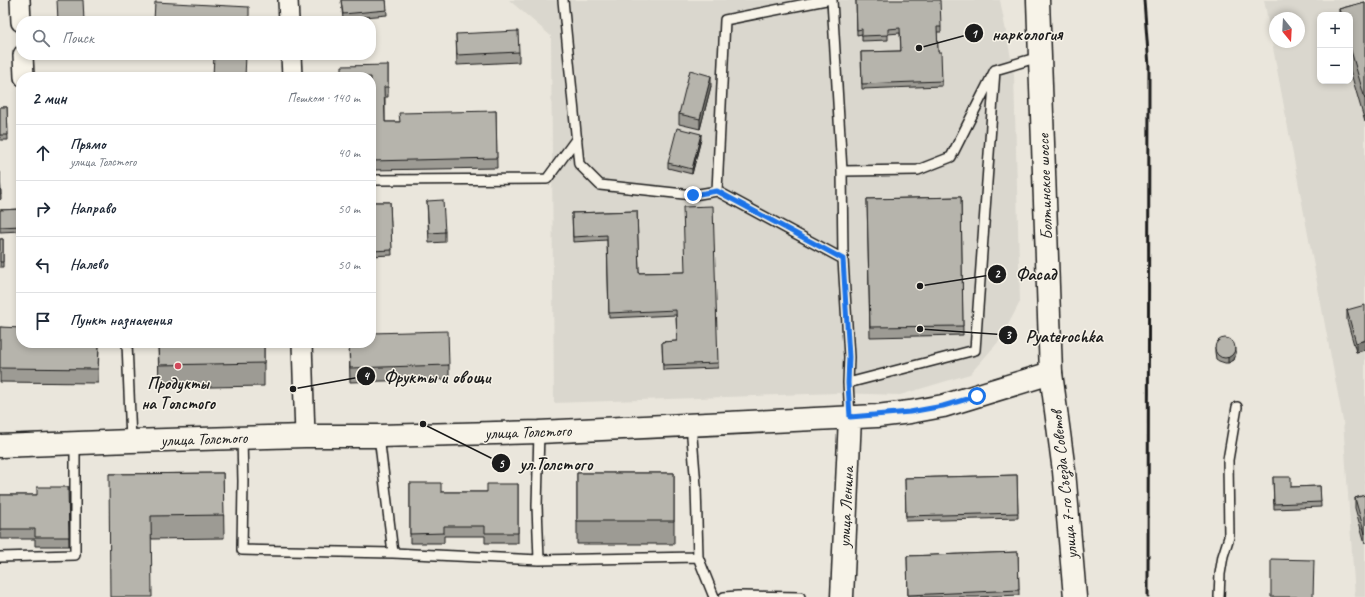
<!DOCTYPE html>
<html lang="ru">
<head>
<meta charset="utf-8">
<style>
	:root { --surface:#fff; --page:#f6f6f7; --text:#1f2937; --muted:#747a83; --line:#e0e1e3 }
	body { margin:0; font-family:Caveat,sans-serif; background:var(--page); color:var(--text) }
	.controls { position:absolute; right:12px; top:12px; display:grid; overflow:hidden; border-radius:8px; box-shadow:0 2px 6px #0003 }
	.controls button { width:36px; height:36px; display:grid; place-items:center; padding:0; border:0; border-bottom:1px solid var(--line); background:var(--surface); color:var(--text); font:20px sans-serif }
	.compass { position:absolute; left:1269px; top:12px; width:36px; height:36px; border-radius:50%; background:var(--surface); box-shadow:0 2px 6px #0003; rotate:162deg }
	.stop { position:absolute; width:12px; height:12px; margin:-9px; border:3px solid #1a73e8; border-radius:50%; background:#fff }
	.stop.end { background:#1a73e8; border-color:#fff; box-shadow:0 1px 4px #0008 }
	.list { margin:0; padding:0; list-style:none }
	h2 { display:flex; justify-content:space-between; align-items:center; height:52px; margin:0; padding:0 16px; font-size:17px }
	h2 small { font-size:13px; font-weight:400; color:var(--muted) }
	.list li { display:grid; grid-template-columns:26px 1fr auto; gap:12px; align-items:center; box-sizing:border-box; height:56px; padding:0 16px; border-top:1px solid var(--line) }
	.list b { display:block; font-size:15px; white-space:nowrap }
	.list p { margin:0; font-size:13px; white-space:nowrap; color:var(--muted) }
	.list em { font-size:13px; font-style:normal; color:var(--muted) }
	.icon { flex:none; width:22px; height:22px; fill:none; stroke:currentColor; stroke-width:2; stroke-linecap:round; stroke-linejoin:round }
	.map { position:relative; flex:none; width:1365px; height:597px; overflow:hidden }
	.search { position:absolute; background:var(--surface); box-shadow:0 2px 6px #0003; left:16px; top:16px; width:360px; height:44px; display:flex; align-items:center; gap:10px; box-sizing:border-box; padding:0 14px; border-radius:16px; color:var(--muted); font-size:15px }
	.panel { position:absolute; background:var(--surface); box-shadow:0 2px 6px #0003; left:16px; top:72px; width:360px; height:276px; border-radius:16px }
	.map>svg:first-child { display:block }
	.built { fill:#dad7ce; fill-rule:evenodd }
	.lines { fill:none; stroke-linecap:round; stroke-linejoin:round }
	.lane-casing { stroke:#1c1c1c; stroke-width:12 }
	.street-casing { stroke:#1c1c1c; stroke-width:22 }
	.secondary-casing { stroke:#1c1c1c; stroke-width:25 }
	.primary-casing { stroke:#1c1c1c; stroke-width:25 }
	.lane { stroke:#f7f3e8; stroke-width:9 }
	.street { stroke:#f7f3e8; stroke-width:19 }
	.secondary { stroke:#f7f3e8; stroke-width:22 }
	.primary { stroke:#f7f3e8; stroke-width:22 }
	.rail { stroke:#1c1c1c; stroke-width:3 }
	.wall { fill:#9d9b94; stroke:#1c1c1c }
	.shaded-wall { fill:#7f7e78; stroke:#1c1c1c }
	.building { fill:#b6b4ac; stroke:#1c1c1c }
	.route { stroke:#1a73e8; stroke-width:5 }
	.poi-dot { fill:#d1495b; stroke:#f7f3e8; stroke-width:1.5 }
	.labels { text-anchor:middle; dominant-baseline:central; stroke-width:3; stroke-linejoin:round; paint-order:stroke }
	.street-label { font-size:17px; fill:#1c1c1c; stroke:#f7f3e8 }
	.poi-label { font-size:17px; font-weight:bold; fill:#1c1c1c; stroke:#f7f3e8 }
	.leader { fill:none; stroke:#1c1c1c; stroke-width:1.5 }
	.callout-dot { fill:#1c1c1c; stroke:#f7f3e8; stroke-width:1.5 }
	.mark-label { font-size:12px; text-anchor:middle; font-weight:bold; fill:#fff }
	.callout-label { font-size:18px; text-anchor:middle; font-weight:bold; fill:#1c1c1c; stroke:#f7f3e8; stroke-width:3; stroke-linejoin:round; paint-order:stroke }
</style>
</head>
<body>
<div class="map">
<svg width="1365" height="597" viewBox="0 0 1365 597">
	<rect width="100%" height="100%" fill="#eae6dc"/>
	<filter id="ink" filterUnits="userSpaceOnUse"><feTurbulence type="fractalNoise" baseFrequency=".025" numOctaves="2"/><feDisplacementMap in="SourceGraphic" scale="8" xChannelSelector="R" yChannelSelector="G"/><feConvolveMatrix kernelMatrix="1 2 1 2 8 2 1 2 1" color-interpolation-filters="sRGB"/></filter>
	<g filter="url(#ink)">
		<path class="built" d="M509 0H1000L1014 74 1020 302 1000 340 970 374 900 395 837 393 554 403 551 36Z
			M1264 0H1365V597H1355L1343 421ZM1320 15H1350V81H1320ZM1275 18H1299V42H1275Z"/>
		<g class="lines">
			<defs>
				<path id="lane" d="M563 0 579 164 600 185 693 195 717 191
					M826 0 725 20 717 191 843 259
					M832 0 842 171 843 259 849 357 848 383 850 417
					M842 171 918 170 951 157 995 70 1039 57
					M371 180 547 179 577 138
					M127 343 131 441
					M848 383 975 350 995 70
					M691 425 696 486 698 557 714 597
					M539 432 537 506 539 560
					M379 436 393 553
					M242 438 243 481 242 550 393 553 539 560 698 557
					M0 557 75 555V444
					M724 597 738 596 800 597
					M1219 597 1220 574 1223 556 1229 537 1228 460 1237 407"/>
				<path id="street" d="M20 0 21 22
					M288 0 289 21
					M23 55 24 77
					M291 55 292 77
					M302 343 305 436"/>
				<path id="secondary" d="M0 446 131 441 305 436H379L539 432 877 416 910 412 943 406 1051 373
					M842 597 850 417"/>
				<path id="primary" d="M1038 0 1051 373 1064 471 1075 597"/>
			</defs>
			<use href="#lane" class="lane-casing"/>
			<use href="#street" class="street-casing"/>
			<use href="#secondary" class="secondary-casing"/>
			<use href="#primary" class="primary-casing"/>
			<use href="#lane" class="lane"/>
			<use href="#street" class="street"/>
			<use href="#secondary" class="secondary"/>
			<use href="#primary" class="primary"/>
			<path class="rail" d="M1144 0 1149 66 1148 597"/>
		</g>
		<path class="wall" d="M341 0H386L387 15 343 19Z
			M856 0 941 27V32H937L938 52 942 81V86L862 89 861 52 901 51 900 33 888 34V40L862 41V34L857 35Z
			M1365 2V122L1350 70V15H1339V9Z
			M456 34 519 52V62L457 65Z
			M388 65V97H385V122H399L496 111 497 168 371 170V77Z
			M711 86 700 129 679 124V114Z
			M0 107H7L8 140H0Z
			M701 139 692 174 668 168V163Z
			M0 172 1 199 0 200Z
			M961 197 963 335 870 337 867 199Z
			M427 201 445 232V242L429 243Z
			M371 202H390L392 255 371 256Z
			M21 209V231L0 232V210Z
			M637 211 639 273 685 272 718 363V368L663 370 662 342 677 341 676 315 609 318 607 240 573 242 572 213Z
			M0 239H3V267H0Z
			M1347 310 1365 350 1356 352 1347 320Z
			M0 327 99 343 98 383 0 382Z
			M158 343H264V386L159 388Z
			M349 343 449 365V379L350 382Z
			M1215 347 1236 353 1234 360 1228 363H1225L1219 361 1216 359 1215 352Z
			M223 473 224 538 152 539 109 474Z
			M577 473H674V544H577Z
			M1017 475 1018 518 906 521 905 478Z
			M1273 477 1291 487 1320 486 1321 507 1274 509Z
			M410 483 441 492H487L518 484V543H485V536H444V543H410Z
			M68 487 69 546H35V539H0V495H37Z
			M1365 495V543L1355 508V498Z
			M1018 552 1019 595 977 597H908L907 556Z"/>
		<path class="shaded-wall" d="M711 76V86L700 129V119Z
			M701 134V139L692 174V169Z
			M1365 340V350L1356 352V343Z
			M1236 348V353L1234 360 1228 363V358Z"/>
		<path class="building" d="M57 0H83L84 21H58Z
			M341 0H386L387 10 343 14Z
			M856 0H940L941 27H937L938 52H941L942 81 862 84 861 52 901 51 900 28 888 29V35L862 36V29L857 30Z
			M155 2 249 7V21H154Z
			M1365 2V99L1350 47V15H1341L1339 9Z
			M518 31 519 52 457 55 456 34Z
			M214 55H246L245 77H213Z
			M388 65V87H384L385 122H400L399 113 496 111 497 158 371 161V77H342V66Z
			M690 70 711 76 700 119 679 114Z
			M0 107H7L8 135H0Z
			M677 128 701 134 692 169 668 163Z
			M0 172 1 195H0Z
			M961 197 963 326 870 327 867 199Z
			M443 200 445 232 429 233 427 201Z
			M371 202H390L392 250 371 251Z
			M713 206 718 363 663 365 662 342 677 341 676 310 609 313 607 235 573 237 572 213 637 211 639 273 685 272 683 207Z
			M21 209V226L0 227V210Z
			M0 239H3V262H0Z
			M1365 305V340L1356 343 1347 310Z
			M0 327 21 328V343H99L98 369 0 368Z
			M448 331 449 365 350 368 349 343H371V333Z
			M1215 348a10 10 0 1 1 20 0a10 10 0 1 1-20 0Z
			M158 343H264V363L159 365Z
			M223 473 224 515 151 516 152 597H110L109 474Z
			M577 473H674V521H577Z
			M1017 475 1018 513 906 516 905 478Z
			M1273 477H1291V487L1320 486 1321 502 1274 504Z
			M410 483H441V492H487V484H518V533H485V526H444V533L410 534Z
			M37 487H68L69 537H35V529H0V495H37Z
			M1365 495V534L1355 498Z
			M1018 552 1019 590 908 595 907 556Z
			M1271 559 1314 560 1313 597H1271Z"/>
	</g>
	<g class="lines" filter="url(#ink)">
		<path class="route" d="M693 195 717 191 843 259 849 357 848 383 850 417 910 412 943 406 977 396"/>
	</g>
	<circle class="poi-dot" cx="178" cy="366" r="4"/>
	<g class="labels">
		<g class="street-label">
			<text transform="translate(1045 187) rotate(-92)">Болтинское шоссе</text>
			<text transform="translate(528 432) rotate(-2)">улица Толстого</text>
			<text transform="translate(204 439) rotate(-2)">улица Толстого</text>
			<text transform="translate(1064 485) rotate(-96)">улица 7-го Съезда Советов</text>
			<text transform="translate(846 507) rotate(-87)">улица Ленина</text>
		</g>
		<g class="poi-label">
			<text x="178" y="383">Продукты<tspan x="178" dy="20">на Толстого</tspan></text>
		</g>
	</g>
	<path class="leader" d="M919 48L974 33M920 286L997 274M920 329L1008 335M293 389L366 376M423 424L501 463"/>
	<g class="callout-dot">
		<circle cx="919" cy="48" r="4"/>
		<circle cx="920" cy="286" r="4"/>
		<circle cx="920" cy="329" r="4"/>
		<circle cx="293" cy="389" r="4"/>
		<circle cx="423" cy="424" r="4"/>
		<circle cx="974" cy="33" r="10"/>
		<circle cx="997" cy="274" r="10"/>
		<circle cx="1008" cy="335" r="10"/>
		<circle cx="366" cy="376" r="10"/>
		<circle cx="501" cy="463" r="10"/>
	</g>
	<g class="mark-label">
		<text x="974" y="38">1</text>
		<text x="997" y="278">2</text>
		<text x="1008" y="339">3</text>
		<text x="366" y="380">4</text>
		<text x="501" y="468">5</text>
	</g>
	<g class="callout-label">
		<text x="1027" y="40">наркология</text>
		<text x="1036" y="280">Фасад</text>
		<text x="1064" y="342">Pyaterochka</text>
		<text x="437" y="383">Фрукты и овощи</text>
		<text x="556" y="470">ул.Толстого</text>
	</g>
</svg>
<div class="controls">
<button>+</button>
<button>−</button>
</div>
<svg class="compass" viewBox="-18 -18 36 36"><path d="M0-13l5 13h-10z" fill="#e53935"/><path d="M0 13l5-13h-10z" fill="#747a83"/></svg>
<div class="stop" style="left:977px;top:396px"></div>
<div class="stop end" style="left:693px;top:195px"></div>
<div class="search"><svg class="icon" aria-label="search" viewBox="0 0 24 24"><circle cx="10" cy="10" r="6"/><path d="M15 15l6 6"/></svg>Поиск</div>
<section class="panel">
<h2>2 мин<small>Пешком · 140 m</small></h2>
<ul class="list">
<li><svg class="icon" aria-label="ahead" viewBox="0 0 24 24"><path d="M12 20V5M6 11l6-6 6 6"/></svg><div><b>Прямо</b><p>улица Толстого</p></div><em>40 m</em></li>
<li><svg class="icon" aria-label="right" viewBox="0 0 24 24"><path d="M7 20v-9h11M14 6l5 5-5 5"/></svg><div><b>Направо</b></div><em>50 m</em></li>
<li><svg class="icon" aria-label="left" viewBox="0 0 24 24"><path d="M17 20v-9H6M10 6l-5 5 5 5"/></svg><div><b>Налево</b></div><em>50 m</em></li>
<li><svg class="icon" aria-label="arrive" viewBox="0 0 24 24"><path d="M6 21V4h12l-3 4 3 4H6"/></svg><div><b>Пункт назначения</b></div></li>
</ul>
</section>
</div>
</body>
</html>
